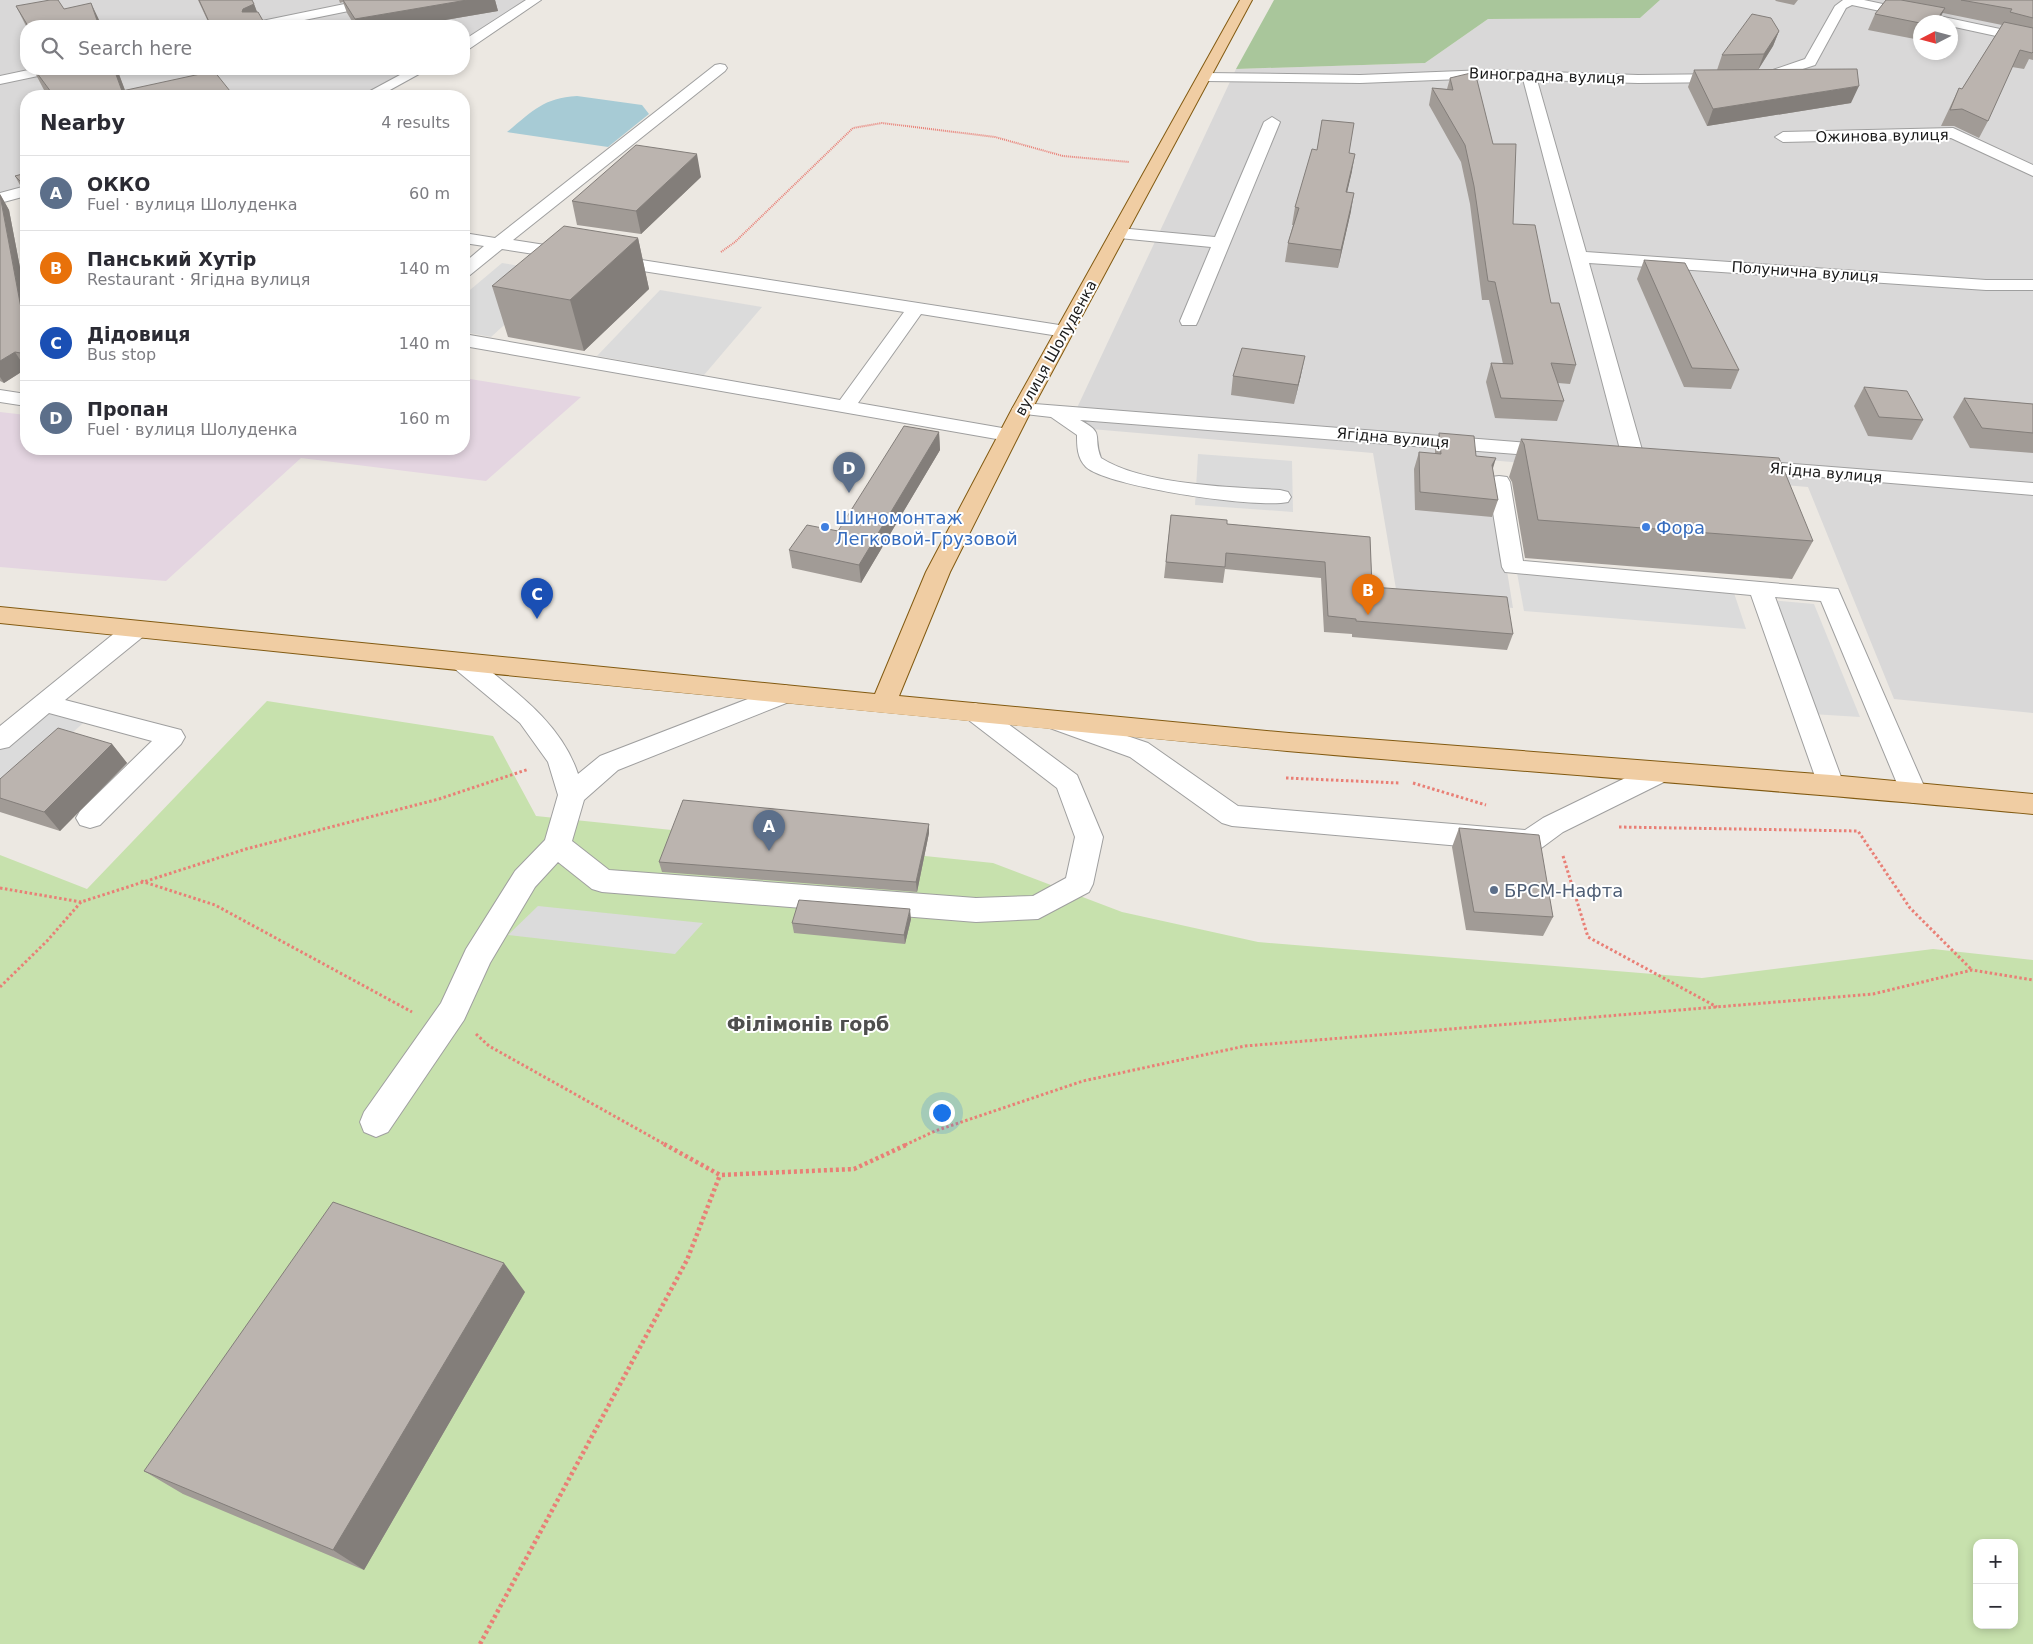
<!DOCTYPE html>
<html lang="en">
<head>
<meta charset="utf-8">
<style>
	:root { --surface:#fff; --page:#f2f2f3; --text:#2b2b33; --muted:#7c7c81; --line:#e1e1e2; --accent:#b0171a }
	body { margin:0; font-family:"DejaVu Sans",sans-serif; background:var(--page); color:var(--text) }
	.controls { position:absolute; right:15px; bottom:15px; display:grid; overflow:hidden; border-radius:10px; box-shadow:0 2px 8px #0003 }
	.controls button { width:45px; height:45px; display:grid; place-items:center; padding:0; border:0; border-bottom:1px solid var(--line); background:var(--surface); color:var(--text); font:25px sans-serif }
	.compass { position:absolute; left:1913px; top:15px; width:45px; height:45px; border-radius:50%; background:var(--surface); box-shadow:0 2px 8px #0003; rotate:264deg }
	.you { position:absolute; left:941px; top:1112px; width:18px; height:18px; margin:-12px; border:4px solid #fff; border-radius:50%; background:#1a73e8; box-shadow:0 0 0 8px #1a73e833 }
	.badge { display:grid; place-items:center; width:32px; height:32px; border-radius:50%; background:var(--accent); color:#fff; font-size:16px; font-weight:700 }
	.pin { position:absolute; translate:-50% -41px; filter:drop-shadow(0 1px 2px #0008) }
	.pin::after { content:''; position:absolute; top:26px; width:18px; height:15px; background:inherit; clip-path:polygon(0 0,100% 0,50% 100%) }
	.list { margin:0; padding:0; list-style:none }
	h2 { display:flex; justify-content:space-between; align-items:center; height:65px; margin:0; padding:0 20px; font-size:21px }
	h2 small { font-size:16px; font-weight:400; color:var(--muted) }
	.list li { display:grid; grid-template-columns:32px 1fr auto; gap:15px; align-items:center; box-sizing:border-box; height:75px; padding:0 20px; border-top:1px solid var(--line) }
	.list b { display:block; font-size:19px; white-space:nowrap }
	.list p { margin:0; font-size:16px; white-space:nowrap; color:var(--muted) }
	.list em { font-size:16px; font-style:normal; color:var(--muted) }
	.icon { flex:none; width:28px; height:28px; fill:none; stroke:currentColor; stroke-width:2; stroke-linecap:round; stroke-linejoin:round }
	.map { position:relative; flex:none; width:2033px; height:1644px; overflow:hidden }
	.search { position:absolute; background:var(--surface); box-shadow:0 2px 8px #0003; left:20px; top:20px; width:450px; height:55px; display:flex; align-items:center; gap:12px; box-sizing:border-box; padding:0 18px; border-radius:20px; color:var(--muted); font-size:19px }
	.panel { position:absolute; background:var(--surface); box-shadow:0 2px 8px #0003; left:20px; top:90px; width:450px; height:365px; border-radius:20px }
	.map>svg:first-child { display:block }
	.residential { fill:#d9d8d8; fill-rule:evenodd }
	.industrial { fill:#e4d5e1 }
	.grass { fill:#c7e1ad; fill-rule:evenodd }
	.forest { fill:#a9c69b }
	.parking { fill:#dbdbdb }
	.water { fill:#a7cbd5 }
	.lines { fill:none; stroke-linecap:round; stroke-linejoin:round }
	.minor-casing { stroke:#9f9f9f; stroke-width:2 }
	.major-casing { stroke:#825a11; stroke-width:2 }
	.path-far2 { stroke:#e97f76; stroke-width:2; stroke-dasharray:1 1; stroke-linecap:butt }
	.path-far1 { stroke:#e97f76; stroke-width:3; stroke-dasharray:2.5 2.5; stroke-linecap:butt }
	.path { stroke:#e97f76; stroke-width:4.5; stroke-dasharray:3 3; stroke-linecap:butt }
	.minor { fill:#fff; fill-rule:evenodd }
	.major { fill:#f0cda3; fill-rule:evenodd }
	.wall { fill:#a19b96 }
	.shaded-wall { fill:#837e7a }
	.building { fill:#bbb4af; stroke:#837e7a }
	.shop-dot { fill:#3f7fe0; stroke:#fff; stroke-width:2 }
	.service-dot { fill:#5c6f8a; stroke:#fff; stroke-width:2 }
	.labels { text-anchor:middle; dominant-baseline:central; stroke-width:4; stroke-linejoin:round; paint-order:stroke }
	.far-street-label { font-size:15px; fill:#1b1b1b; stroke:#fff }
	.shop-label { font-size:18px; fill:#366cbe; stroke:#fff; text-anchor:start }
	.service-label { font-size:18px; fill:#4e5e75; stroke:#fff; text-anchor:start }
	.neighbourhood-label { font-size:19px; font-weight:bold; fill:#4e4e4e; stroke:#fff }
</style>
</head>
<body>
<div class="map">
<svg width="2033" height="1644" viewBox="0 0 2033 1644">
	<rect width="100%" height="100%" fill="#ece8e2"/>
	<path class="residential" d="M0 0H535L464 46V26H26V69H421L368 96H26V191L0 198Z
		M1660 0H2033V713L1894 699 1808 487 1489 460 1513 608 1397 595 1373 453 1068 427 1236 69 1425 63 1488 19 1640 18ZM1920 22H1950V52H1920Z"/>
	<path class="industrial" d="M464 378 581 397 486 481 301 458 166 581 0 567V412L26 415V449H464Z"/>
	<path class="grass" d="M267 701 493 736 536 816 993 863 1122 912 1258 942 1702 978 1933 949 2033 960V1644H0V855L87 889ZM1977 1543H2014V1625H1977Z"/>
	<path class="forest" d="M1274 0H1660L1640 18 1488 19 1425 63 1236 69Z"/>
	<path class="parking" d="M502 263 562 273 491 337 464 332V295Z
		M660 290 762 307 704 375 597 356Z
		M1198 454 1292 461 1293 512 1195 505Z
		M1517 573 1733 590 1746 629 1524 611Z
		M1769 600 1814 604 1860 717 1812 714Z
		M43 703 90 717 0 797V740Z
		M538 906 703 923 675 954 508 935Z"/>
	<path class="water" d="M577 96 642 105 649 114 608 147 507 132C533 111 543 98 577 96Z"/>
	<g class="lines">
		<defs>
			<path id="minor" d="M364 0H389L383 4 275 26H250L257 22Z
				M526 0H541L469 49 464 50V40Z
				M1843 0H1864L2033 36V44L1950 26V22H1932L1852 5 1846 8 1815 65 1772 79 1731 82 1638 83 1537 80 1586 252 1986 280H2033V290H1986L1589 263 1644 457 1640 461 1633 463 1626 461 1622 457 1523 79 1487 78 1360 83 1205 81 1198 77 1205 73 1360 75 1487 70 1638 75 1731 74 1770 71 1805 59 1835 6Z
				M720 64 725 65 727 68 725 71 513 240 1072 327 1074 331 1072 335 1065 337 921 314 858 403 1008 429 1015 431 1018 435 1015 439 1008 441 464 346V334L840 400 904 312 502 249 470 275 464 276V263L484 246 464 243V233L495 238 715 65Z
				M33 69H59L57 72 0 84V76Z
				M411 69H428L379 96H361Z
				M1272 117 1280 122 1198 321 1196 325H1182L1180 321 1211 247 1119 238 1113 237 1110 233 1113 229 1119 228 1215 237 1264 122Z
				M1953 128 2033 165V176L1951 138 1783 142 1775 137 1783 132Z
				M26 186V196L0 203V193Z
				M0 390 26 394V406L0 402Z
				M1022 403 1556 445 1563 447 1566 451 1563 455 1556 457 1080 420C1106 434 1092 435 1101 458 1143 485 1230 487 1280 490L1288 492 1291 497 1288 502C1258 509 1108 487 1086 467 1077 458 1077 446 1077 435L1051 417 1015 413 1012 409 1015 405Z
				M1745 460 2033 483V495L1738 470 1734 466 1738 462Z
				M1499 476 1507 477 1510 482 1523 561 1838 589 1927 793 1924 800 1914 803 1904 800 1901 793 1821 601 1775 597 1844 785 1840 792 1831 795 1822 792 1818 785 1751 595 1505 572 1502 567 1488 482 1491 477Z
				M136 621 145 623 148 629 145 635 65 700 181 730 185 737 181 744 100 825 90 828 80 825 76 818 80 811 152 741 49 713 9 747 0 749V726L127 623Z
				M464 655 473 657C513 690 561 722 578 774L600 756 776 688 785 685 794 688 798 694 794 700 618 770 584 800 572 841 609 870 976 898 1033 896 1066 878 1075 837 1057 788 966 718 962 712 966 706 975 703 984 706 1077 775 1103 837 1093 884 1089 892 1038 919 976 922 602 892 592 889 558 862 535 887 490 963 464 1020 388 1132 376 1137 364 1132 360 1122 364 1112 441 1003 466 949 515 871 545 840 558 795 548 762 520 723 455 669 452 663 455 657Z
				M1056 712 1148 743 1238 806 1525 830 1543 818 1652 765 1661 762 1670 765 1674 772 1670 779 1563 832 1540 849 1530 852 1232 826 1222 823 1130 757 1047 727 1043 721 1047 715Z"/>
			<path id="major" d="M1240 0H1252L1032 409 950 572 899 696 1289 733 1831 775 2033 794V814C1784 790 1535 773 1287 751 857 712 429 667 0 623V607L875 694 926 572 1012 409Z"/>
		</defs>
		<use href="#minor" class="minor-casing"/>
		<use href="#major" class="major-casing"/>
		<path class="path-far2" d="M721 252 735 242 853 128 882 123 995 137 1063 156 1129 162"/>
		<path class="path-far1" d="M1286 778 1399 783
			M1413 783 1486 805
			M1619 827 1858 831 1910 908 1972 970
			M1563 856 1588 937 1717 1007
			M141 881 215 905 412 1012
			M0 888 81 902
			M0 987 47 941 81 902 246 849 439 799 529 769
			M476 1034 489 1046 666 1145
			M905 1145 935 1131 1083 1081 1245 1046 1873 994 1972 970 2033 980"/>
		<path class="path" d="M664 1144 720 1175 854 1169 908 1144
			M480 1644 687 1260 720 1175"/>
		<use href="#minor" class="minor"/>
		<use href="#major" class="major"/>
	</g>
	<path class="wall" d="M198 0 254 4 257 12 266 26H210Z
		M339 0H495L498 11 410 26H355L347 13 343 2 340 3Z
		M1775 0H1798L1794 5 1776 1Z
		M1886 0H2033V60L2029 59 2024 69 2012 67 1988 121 1979 138 1954 126H1941L1959 88 1962 89 2002 25 1943 13 1920 22V40L1868 30 1875 14Z
		M16 6 64 9 102 26H26Z
		M1779 31 1773 46 1758 70 1851 103 1707 126 1688 87 1694 70H1717L1722 55Z
		M33 69H117L125 90 234 96H48L44 90Z
		M1450 78 1513 224 1551 303 1576 365 1570 384 1558 383 1564 401 1557 421 1495 418 1486 382 1491 363 1503 364 1489 300H1482L1470 204 1461 162 1429 105 1432 88 1447 89Z
		M1349 153 1352 171 1347 192 1351 211 1338 268 1285 262 1288 243 1293 225H1292L1295 207Z
		M26 173V196L15 176Z
		M701 177 641 234 577 225 572 201Z
		M0 194 9 210 26 299V369L4 383 0 381Z
		M638 238 649 289 584 351 508 337 492 286Z
		M1644 260 1739 370 1731 389 1684 387 1637 279Z
		M1301 375 1294 404 1231 395 1233 376Z
		M1864 387 1923 420 1912 440 1868 436 1854 406Z
		M1964 398 2033 404V453L1970 448 1953 417Z
		M939 432 940 450 861 583 792 568 789 550 838 531Z
		M1439 433 1476 456 1492 469 1498 500 1492 517 1415 510 1414 469 1419 452 1435 454V450Z
		M1521 439 1813 541 1792 579 1525 558 1512 482 1509 477Z
		M1171 515 1227 524 1370 537 1372 587 1513 634 1507 650 1352 637V634L1324 632 1321 578 1225 569 1223 583 1164 578Z
		M112 744 127 763 60 831 0 812V779Z
		M929 824V833L917 892 662 872 659 862Z
		M1459 828 1553 917 1543 936 1466 930 1452 847Z
		M911 919 905 944 794 933 792 923Z
		M525 1292 364 1570 183 1494 144 1471Z"/>
	<path class="shaded-wall" d="M467 0H495L498 11 410 26H357L355 19Z
		M91 3 102 26H99Z
		M254 4 260 20 242 12 243 9Z
		M1945 8 1938 22H1935Z
		M1779 31 1773 46 1758 70 1764 54Z
		M114 69H117L127 96 122 91Z
		M1859 86 1851 103 1707 126 1713 109Z
		M697 154 701 177 641 234 636 211Z
		M1355 154 1352 171 1343 210 1346 192Z
		M1354 193 1351 211 1338 268 1341 250Z
		M0 194 9 210 26 299V317L21 308Z
		M638 238 649 289 584 351 570 300Z
		M15 352 26 369 4 383 0 377V361Z
		M1305 356 1301 375 1294 404 1298 385Z
		M939 432 940 450 861 583 859 565Z
		M1496 458 1491 475 1492 465Z
		M112 744 127 763 60 831 44 812Z
		M929 824V833L917 892 916 882Z
		M910 909 911 919 905 944 904 935Z
		M504 1263 525 1292 364 1570 333 1550Z"/>
	<path class="building" d="M50 0H58L64 9 91 3 99 26H28L16 6Z
		M199 0H252L254 4 243 9 242 12H258L266 26H211Z
		M343 0H467L355 19Z
		M1886 0H1901L1945 8 1935 22H1920V23L1875 14Z
		M1961 0H2033V18L2010 12 2012 9Z
		M1752 14 1771 18 1779 31 1764 54 1722 55Z
		M2004 22 2033 28V52L2032 53 2020 50 1988 121 1962 109 1950 110 1959 88 1962 89Z
		M34 69H114L122 91 214 71 234 96H54Z
		M1857 69 1859 86 1713 109 1694 70Z
		M1475 72 1493 144H1516L1513 224 1535 225 1551 303H1559L1576 365 1551 363 1564 401 1501 398 1491 363 1513 364 1495 282 1488 281 1474 186 1465 145 1432 88 1453 90 1450 78Z
		M1322 120 1354 123 1349 153 1355 154 1346 192 1354 193 1341 250 1288 243 1299 208 1295 207 1312 149 1317 150Z
		M636 145 697 154 636 211 572 201Z
		M26 173V187L15 176Z
		M0 195 21 308 26 306V354L15 352 0 361Z
		M564 226 638 238 570 300 492 286Z
		M1644 260 1685 263 1739 370 1692 368Z
		M1242 348 1305 356 1298 385 1233 376Z
		M1864 387 1907 391 1923 420 1879 417Z
		M1964 398 2033 404V433L1982 428Z
		M904 426 939 432 859 565 789 550 807 525 838 531Z
		M1439 433 1474 436 1476 456 1496 458 1492 465 1498 500 1420 492 1419 452 1441 454Z
		M1521 439 1779 458 1813 541 1538 520 1524 444Z
		M1171 515 1227 520V524L1370 537 1372 587 1507 597 1513 634 1356 621V619L1328 616 1325 562 1226 553 1225 567 1166 562Z
		M58 728 112 744 44 812 0 798V779Z
		M683 800 929 824 916 882 659 862Z
		M1459 828 1539 835 1553 917 1474 912Z
		M799 900 910 909 904 935 792 923Z
		M333 1202 504 1263 333 1550 144 1471Z"/>
	<g class="shop-dot">
		<circle cx="825" cy="527" r="5"/>
		<circle cx="1646" cy="527" r="5"/>
	</g>
	<circle class="service-dot" cx="1494" cy="890" r="5"/>
	<g class="labels">
		<g class="far-street-label">
			<text transform="translate(1547 76) rotate(2)">Виноградна вулиця</text>
			<text transform="translate(1882 136) rotate(-1)">Ожинова вулиця</text>
			<text transform="translate(1805 272) rotate(4)">Полунична вулиця</text>
			<text transform="translate(1056 348) rotate(-61)">вулиця Шолуденка</text>
			<text transform="translate(1393 438) rotate(5)">Ягідна вулиця</text>
			<text transform="translate(1826 473) rotate(5)">Ягідна вулиця</text>
		</g>
		<g class="shop-label">
			<text x="835" y="517">Шиномонтаж<tspan x="835" dy="21">Легковой-Грузовой</tspan></text>
			<text x="1656" y="527">Фора</text>
		</g>
		<g class="service-label">
			<text x="1504" y="890">БРСМ-Нафта</text>
		</g>
		<g class="neighbourhood-label">
			<text x="808" y="1024">Філімонів горб</text>
		</g>
	</g>
</svg>
<div class="controls">
<button>+</button>
<button>−</button>
</div>
<svg class="compass" viewBox="-18 -18 36 36"><path d="M0-13l5 13h-10z" fill="#e53935"/><path d="M0 13l5-13h-10z" fill="#7c7c81"/></svg>
<div class="you"></div>
<div class="pin badge" style="left:769px;top:851px;background:#5c6f8a">A</div>
<div class="pin badge" style="left:1368px;top:615px;background:#e8710a">B</div>
<div class="pin badge" style="left:537px;top:619px;background:#1a4fb4">C</div>
<div class="pin badge" style="left:849px;top:493px;background:#5c6f8a">D</div>
<div class="search"><svg class="icon" aria-label="search" viewBox="0 0 24 24"><circle cx="10" cy="10" r="6"/><path d="M15 15l6 6"/></svg>Search here</div>
<section class="panel">
<h2>Nearby<small>4 results</small></h2>
<ul class="list">
<li><span class="badge" style="background:#5c6f8a">A</span><div><b>ОККО</b><p>Fuel · вулиця Шолуденка</p></div><em>60 m</em></li>
<li><span class="badge" style="background:#e8710a">B</span><div><b>Панський Хутір</b><p>Restaurant · Ягідна вулиця</p></div><em>140 m</em></li>
<li><span class="badge" style="background:#1a4fb4">C</span><div><b>Дідовиця</b><p>Bus stop</p></div><em>140 m</em></li>
<li><span class="badge" style="background:#5c6f8a">D</span><div><b>Пропан</b><p>Fuel · вулиця Шолуденка</p></div><em>160 m</em></li>
</ul>
</section>
</div>
</body>
</html>
